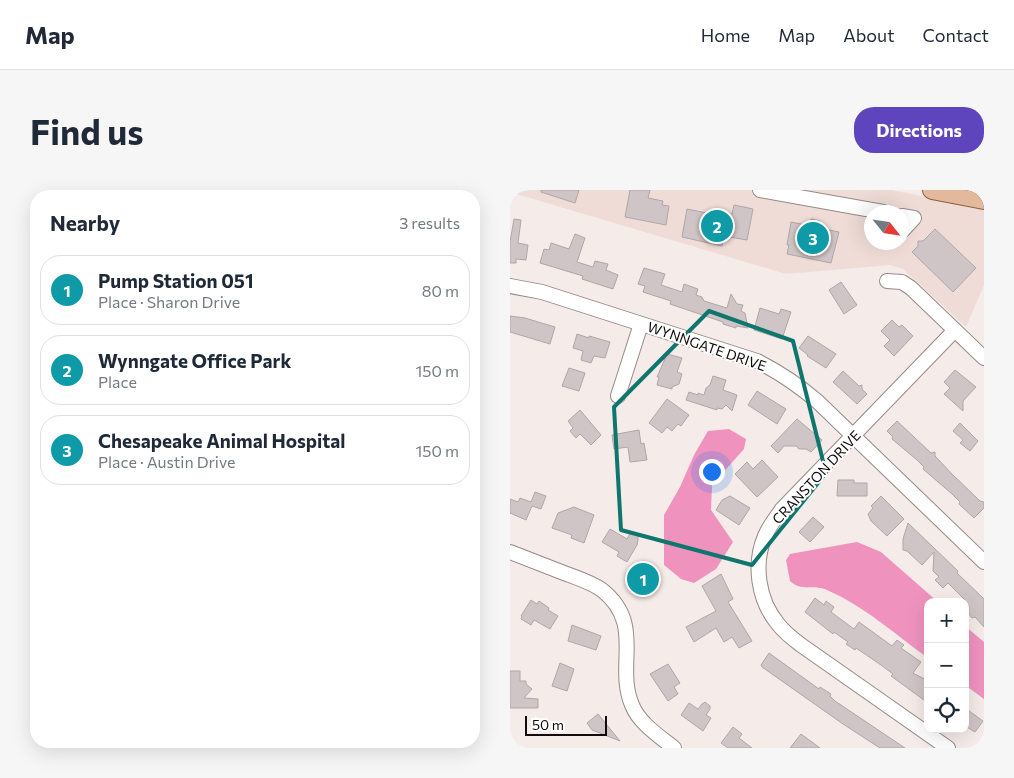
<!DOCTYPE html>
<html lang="en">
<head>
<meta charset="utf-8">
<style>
	:root { --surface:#fff; --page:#f6f6f7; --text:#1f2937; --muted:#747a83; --line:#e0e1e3; --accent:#5e45bd }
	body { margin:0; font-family:Commissioner,sans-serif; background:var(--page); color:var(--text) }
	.controls { position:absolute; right:15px; bottom:15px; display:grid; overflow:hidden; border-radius:10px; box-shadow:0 5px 20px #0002 }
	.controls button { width:45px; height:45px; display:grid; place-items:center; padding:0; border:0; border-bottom:1px solid var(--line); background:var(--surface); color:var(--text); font:25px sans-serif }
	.compass { position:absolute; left:354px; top:15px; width:45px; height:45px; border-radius:50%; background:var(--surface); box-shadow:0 5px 20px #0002; rotate:120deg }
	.scale { position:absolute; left:15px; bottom:12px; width:82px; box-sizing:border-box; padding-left:5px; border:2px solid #100c0c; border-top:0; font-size:14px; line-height:18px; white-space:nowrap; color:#100c0c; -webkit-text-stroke:4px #fff; paint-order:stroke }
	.you { position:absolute; left:201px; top:281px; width:18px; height:18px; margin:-12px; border:4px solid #fff; border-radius:50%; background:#1a73e8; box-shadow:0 0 0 8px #1a73e833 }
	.badge { display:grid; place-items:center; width:32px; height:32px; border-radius:50%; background:var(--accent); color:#fff; font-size:16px; font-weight:700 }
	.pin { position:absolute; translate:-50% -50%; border:2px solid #fff; box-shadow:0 1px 5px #0006 }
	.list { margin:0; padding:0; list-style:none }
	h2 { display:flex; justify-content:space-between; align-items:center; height:65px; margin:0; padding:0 20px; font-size:21px }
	h2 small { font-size:16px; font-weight:400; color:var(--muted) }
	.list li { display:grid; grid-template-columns:32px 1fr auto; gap:15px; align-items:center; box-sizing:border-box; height:70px; margin:0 10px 10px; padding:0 10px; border:1px solid var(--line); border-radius:20px }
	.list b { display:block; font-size:19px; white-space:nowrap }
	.list p { margin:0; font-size:16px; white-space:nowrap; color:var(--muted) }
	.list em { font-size:16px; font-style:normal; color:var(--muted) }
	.icon { flex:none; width:28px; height:28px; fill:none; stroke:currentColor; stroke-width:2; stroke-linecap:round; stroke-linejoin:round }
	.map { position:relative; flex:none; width:474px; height:558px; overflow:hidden; border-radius:20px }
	header { display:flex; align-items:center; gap:30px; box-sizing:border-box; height:70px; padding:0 25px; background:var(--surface); border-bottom:1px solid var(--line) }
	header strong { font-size:24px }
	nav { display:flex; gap:28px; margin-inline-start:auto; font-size:18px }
	.intro { display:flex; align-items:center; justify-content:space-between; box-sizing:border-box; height:120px; padding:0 30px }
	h1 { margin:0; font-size:35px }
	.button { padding:12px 22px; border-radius:20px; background:var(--accent); color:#fff; font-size:18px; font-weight:700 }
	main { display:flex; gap:30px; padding:0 30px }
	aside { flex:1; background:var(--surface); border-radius:20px; box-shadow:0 5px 20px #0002 }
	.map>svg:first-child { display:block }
	.built { fill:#efdcd7; fill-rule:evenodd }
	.water { fill:#ef93be }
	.building { fill:#d0c5c6; stroke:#b0a6a7 }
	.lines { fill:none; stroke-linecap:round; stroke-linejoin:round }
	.minor-casing { stroke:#948a88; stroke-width:16 }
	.major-casing { stroke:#8c5e3f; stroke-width:20 }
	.minor { stroke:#fff; stroke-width:14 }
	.major { stroke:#e2b99d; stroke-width:18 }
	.marked { fill:none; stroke:#0f766e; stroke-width:4; stroke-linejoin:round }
	.labels { text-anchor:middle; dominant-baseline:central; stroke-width:4; stroke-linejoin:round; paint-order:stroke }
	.street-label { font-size:14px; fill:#100c0c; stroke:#fff }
</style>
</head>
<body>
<header>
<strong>Map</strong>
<nav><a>Home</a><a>Map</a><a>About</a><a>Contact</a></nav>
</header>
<div class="intro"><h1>Find us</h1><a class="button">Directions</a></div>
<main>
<aside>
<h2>Nearby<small>3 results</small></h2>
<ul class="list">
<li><span class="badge" style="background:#0f9aa8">1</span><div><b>Pump Station 051</b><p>Place · Sharon Drive</p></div><em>80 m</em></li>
<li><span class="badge" style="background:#0f9aa8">2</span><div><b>Wynngate Office Park</b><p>Place</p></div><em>150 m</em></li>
<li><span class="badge" style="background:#0f9aa8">3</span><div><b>Chesapeake Animal Hospital</b><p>Place · Austin Drive</p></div><em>150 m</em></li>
</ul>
</aside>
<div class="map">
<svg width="474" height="558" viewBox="0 0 474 558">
	<rect width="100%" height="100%" fill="#f5ebe8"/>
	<path class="built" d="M0 0H381L474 18V95L456 137 393 79 380 75 276 84 0 2ZM362 22H392V52H362Z"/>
	<path class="water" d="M219 239 236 249 234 259 202 295 201 320 223 352 206 379 184 393 171 389 154 375V325L170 297 184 265 198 241Z
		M347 352 371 362 428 412H418V468C386 445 354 416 317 400 304 394 291 402 280 391L276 370 280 364Z
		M455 436 474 452V509L455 495Z"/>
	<path class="building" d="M31 0H69L65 13 31 2Z
		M120 0H140L138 8 153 11 152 15 159 16 156 35 115 27Z
		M224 15 243 19 237 50 214 46 212 56 172 47 177 19 207 25 208 22 222 24Z
		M4 29 11 30 8 53 18 55 16 70 6 69V73H0V52Z
		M301 29 310 31V36L314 37V39L329 42 321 73 277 64 279 55H277L281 32 296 35V34H300Z
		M425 39 466 78 443 102 402 62 408 56V51H413Z
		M65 44 75 48 67 72 83 77 85 71 98 74 96 80 108 85 103 99 72 89 73 86 30 73 34 59 39 60 41 53 59 59Z
		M134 78 155 84 151 95 172 102 174 94 188 99 186 105 192 107 194 111 217 118 221 104 227 114 233 115 231 121 235 123 238 138 226 136V138L213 134V132L160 114 161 111 133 102 135 96 128 94Z
		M331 92 347 115 334 124 319 100Z
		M250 118 269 124 271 119 281 122 272 149 244 140Z
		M0 126 15 128 45 137 40 154 0 142Z
		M382 130 389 137 392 135 403 146 384 166 374 156 380 150 371 141Z
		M67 144 79 148V146L100 152 95 168 84 166 81 173 71 170 73 161 63 158Z
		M298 146 326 164 316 178 297 166 298 165 289 158Z
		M157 164 172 168 167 182 172 184 169 194 162 197V199L147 195 149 187H147Z
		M59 178 75 183 69 201 52 196Z
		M445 180 466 197 453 211V221L434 204 440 198 434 192Z
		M333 181 349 196 352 195V199L357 204 347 214 323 192Z
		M203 186 216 190 213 200 227 205 222 221 216 215 212 219 207 218V220L176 210 179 202 188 205V203L194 205 196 198 200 195Z
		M247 201 276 219 267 234 238 215Z
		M157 209 179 225 171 236 168 234 162 241 157 237 152 243 139 233Z
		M70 220 91 245 81 255 70 244 66 248 60 241 63 238 58 231Z
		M287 229 312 250 301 262 296 259H289L286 256H274L268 263 261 256Z
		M387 231 421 263 425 262V266L442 284 470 311 474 312V318L464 328 449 314 450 312 442 304 413 279 414 277 407 270 382 249 383 247 377 241Z
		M450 233 468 251 460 261 450 253 453 250 443 241Z
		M129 240 131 254 134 253 137 270 120 272 118 257 104 259 102 245Z
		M252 270 268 287 247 307 225 284 237 272 243 279Z
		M328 290H344V293H357V306H327Z
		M25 302 36 306 31 319 22 316 16 330 0 323V309L8 312 10 308 21 312Z
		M220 306 240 318 229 335 206 320 212 310Z
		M371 306 394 329 377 346 361 331 358 324 363 318 361 316Z
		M64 317 84 325 74 353 61 348 62 345 42 338 48 323Z
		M303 327 314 337 300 352 289 342Z
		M398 333 448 381 447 383 474 409V437L465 427 462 428 459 424V416L453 411 455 410 438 393 433 398 425 390 429 387 423 381 424 362 412 375 397 361 393 360V349Z
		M100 339 117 349 121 342 128 346V350L127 355 117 372 107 366 109 362 92 352Z
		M211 384 223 409 218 412 242 451 229 458 222 447 214 452 206 438 184 452 176 437 206 421 192 396Z
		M305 408 314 415 316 411 324 417 321 422 344 439 349 432 382 456 387 450 394 455 391 458 411 472 403 483 418 491V513L381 486 383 484 371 475 346 458 345 460 336 454 338 452 324 442 323 444 295 422Z
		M21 410 27 414 29 411 39 418 38 420 48 426 40 439 24 430 21 435 11 429 12 426H11Z
		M62 435 91 446 86 460 58 451Z
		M259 463 309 499 310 497 321 504 320 506 325 511 395 558H370L333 534 252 477 251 475Z
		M50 473 64 479 57 501 42 496Z
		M158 474 170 493 164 497 168 504 158 511 140 484Z
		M0 481H10V491H16V494L22 499 14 508 28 509V518H0Z
		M195 512 200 516V519L196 525 201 528 193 541 171 525 179 513 188 519 192 514Z
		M455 518 473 531 465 542 455 536Z
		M88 524 110 551 82 540 77 533Z
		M223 537 232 544 229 548 242 558H218L211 553Z
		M291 544 310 558H280Z"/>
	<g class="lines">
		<defs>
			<path id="minor" d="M250 0 373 22
				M392 26 404 28 392 41
				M377 91 392 92 401 98 474 168
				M0 96 32 102 247 171C271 183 287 194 307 211L474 372
				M108 206 131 134
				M0 362C18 369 36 376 54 383 67 388 81 392 92 400 135 434 105 475 122 515 129 533 149 546 164 558
				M438 558 291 455C283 449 274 442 268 434 248 410 243 374 255 346 259 336 266 328 272 319L445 140"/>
			<path id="major" d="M422 0 474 10"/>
		</defs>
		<use href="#minor" class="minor-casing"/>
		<use href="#major" class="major-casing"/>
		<use href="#minor" class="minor"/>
		<use href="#major" class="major"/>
	</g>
	<path class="marked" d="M199 121 283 151 316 283 242 375 111 340 104 217Z"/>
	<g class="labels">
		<g class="street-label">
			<text transform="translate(197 156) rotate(19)">WYNNGATE DRIVE</text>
			<text transform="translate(306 287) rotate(-47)">CRANSTON DRIVE</text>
		</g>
	</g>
</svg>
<div class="controls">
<button>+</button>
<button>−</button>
<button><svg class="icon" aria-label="locate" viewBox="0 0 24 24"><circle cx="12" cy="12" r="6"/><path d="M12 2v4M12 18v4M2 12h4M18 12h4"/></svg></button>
</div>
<svg class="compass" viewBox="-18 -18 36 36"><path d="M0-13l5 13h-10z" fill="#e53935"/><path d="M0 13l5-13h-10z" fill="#747a83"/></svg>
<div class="scale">50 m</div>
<div class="you"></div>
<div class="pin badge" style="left:133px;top:389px;background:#0f9aa8">1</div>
<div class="pin badge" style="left:207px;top:36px;background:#0f9aa8">2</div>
<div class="pin badge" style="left:303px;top:48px;background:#0f9aa8">3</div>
</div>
</main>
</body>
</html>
